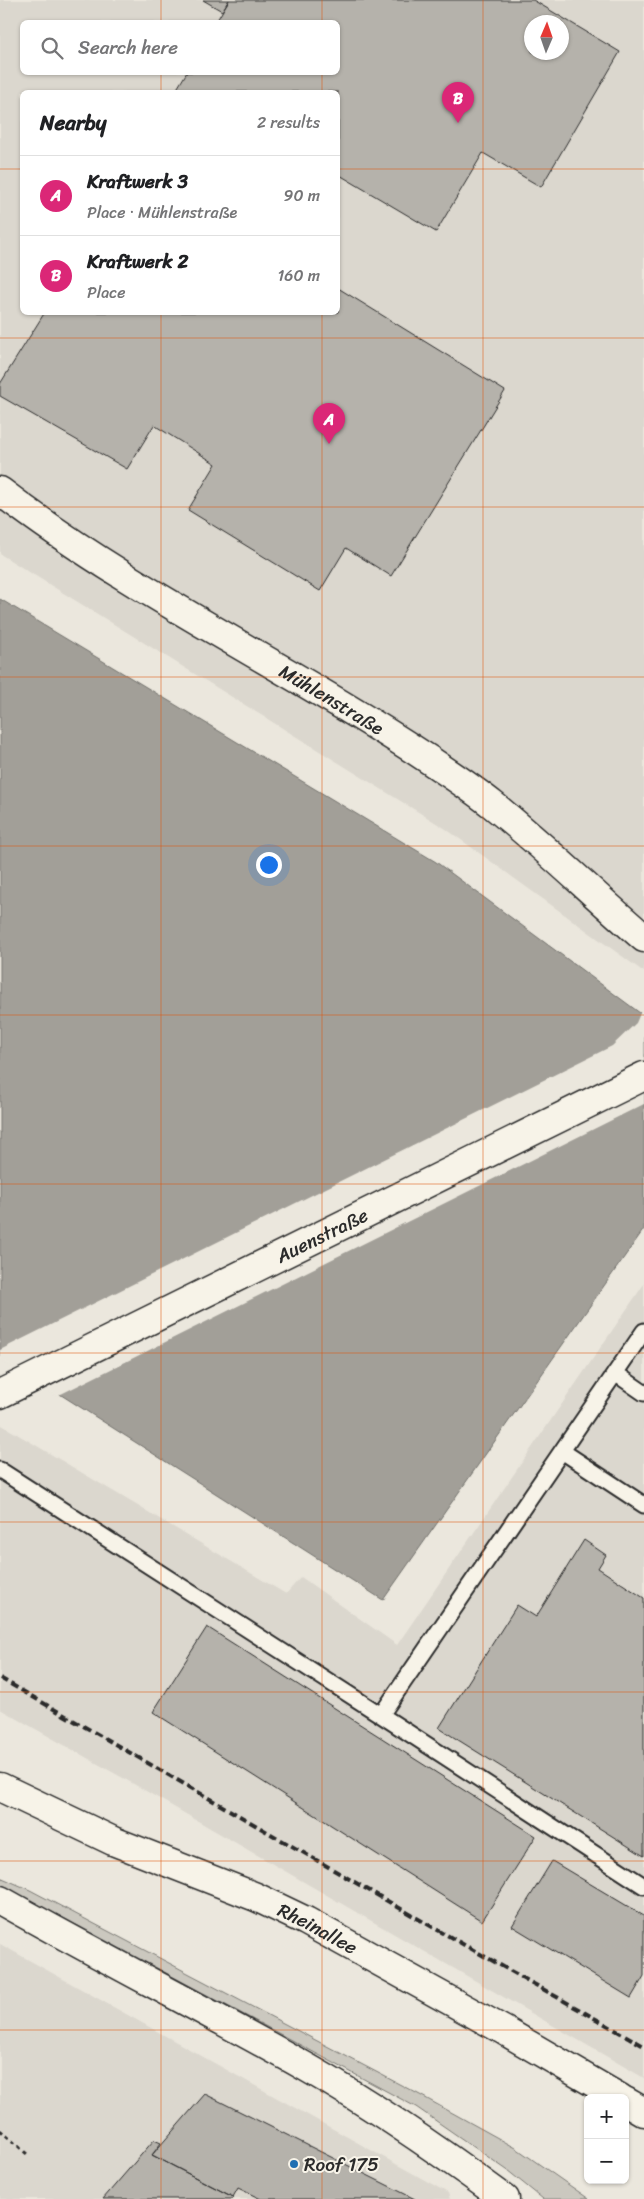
<!DOCTYPE html>
<html lang="en">
<head>
<meta charset="utf-8">
<style>
	:root { --surface:#fff; --page:#f6f6f6; --text:#202124; --muted:#757577; --line:#e0e0e0; --accent:#db2777 }
	body { margin:0; font-family:Sriracha,sans-serif; background:var(--page); color:var(--text) }
	.controls { position:absolute; right:15px; bottom:15px; display:grid; overflow:hidden; border-radius:8px; box-shadow:0 1px 4px #0004 }
	.controls button { width:45px; height:45px; display:grid; place-items:center; padding:0; border:0; border-bottom:1px solid var(--line); background:var(--surface); color:var(--text); font:25px sans-serif }
	.compass { position:absolute; left:524px; top:15px; width:45px; height:45px; border-radius:50%; background:var(--surface); box-shadow:0 1px 4px #0004; rotate:2deg }
	.you { position:absolute; left:268px; top:864px; width:18px; height:18px; margin:-12px; border:4px solid #fff; border-radius:50%; background:#1a73e8; box-shadow:0 0 0 8px #1a73e833 }
	.badge { display:grid; place-items:center; width:32px; height:32px; border-radius:50%; background:var(--accent); color:#fff; font-size:16px; font-weight:700 }
	.pin { position:absolute; translate:-50% -41px; filter:drop-shadow(0 1px 2px #0008) }
	.pin::after { content:''; position:absolute; top:26px; width:18px; height:15px; background:inherit; clip-path:polygon(0 0,100% 0,50% 100%) }
	.list { margin:0; padding:0; list-style:none }
	h2 { display:flex; justify-content:space-between; align-items:center; height:65px; margin:0; padding:0 20px; font-size:21px }
	h2 small { font-size:16px; font-weight:400; color:var(--muted) }
	.list li { display:grid; grid-template-columns:32px 1fr auto; gap:15px; align-items:center; box-sizing:border-box; height:80px; padding:0 20px; border-top:1px solid var(--line) }
	.list b { display:block; font-size:19px; white-space:nowrap }
	.list p { margin:0; font-size:16px; white-space:nowrap; color:var(--muted) }
	.list em { font-size:16px; font-style:normal; color:var(--muted) }
	.icon { flex:none; width:28px; height:28px; fill:none; stroke:currentColor; stroke-width:2; stroke-linecap:round; stroke-linejoin:round }
	.map { position:relative; flex:none; width:644px; height:2199px; overflow:hidden }
	.search { position:absolute; background:var(--surface); box-shadow:0 1px 4px #0004; left:20px; top:20px; width:320px; height:55px; display:flex; align-items:center; gap:12px; box-sizing:border-box; padding:0 18px; border-radius:8px; color:var(--muted); font-size:19px }
	.panel { position:absolute; background:var(--surface); box-shadow:0 1px 4px #0004; left:20px; top:90px; width:320px; height:225px; border-radius:8px }
	.map>svg:first-child { display:block }
	.built { fill:#dbd7ce; fill-rule:evenodd }
	.green { fill:#cbc8bf; stroke:#7b7a75 }
	.water { fill:#a29f98; stroke:#72716c }
	.pier { fill:#ebe7dd }
	.building { fill:#b5b2ab; stroke:#2b2b2b; fill-rule:evenodd }
	.lines { fill:none; stroke-linecap:round; stroke-linejoin:round }
	.service-casing { stroke:#2b2b2b; stroke-width:19 }
	.minor-casing { stroke:#2b2b2b; stroke-width:31 }
	.secondary-casing { stroke:#2b2b2b; stroke-width:31 }
	.path { stroke:#2b2b2b; stroke-width:3; stroke-dasharray:4 4; stroke-linecap:butt }
	.service { stroke:#f7f3e8; stroke-width:15 }
	.minor { stroke:#f7f3e8; stroke-width:28 }
	.secondary { stroke:#f7f3e8; stroke-width:28 }
	.rail { stroke:#2b2b2b; stroke-width:4; stroke-dasharray:8 4; stroke-linecap:butt }
	.grid { fill:none; stroke:#df570e; stroke-width:1; stroke-opacity:0.55 }
	.poi-dot { fill:#1f6fb2; stroke:#f7f3e8; stroke-width:2 }
	.labels { text-anchor:middle; dominant-baseline:central; stroke-width:4; stroke-linejoin:round; paint-order:stroke }
	.street-label { font-size:19px; fill:#2b2b2b; stroke:#f7f3e8 }
	.poi-label { font-size:19px; fill:#2b2b2b; stroke:#f7f3e8; text-anchor:start }
</style>
</head>
<body>
<div class="map">
<svg width="644" height="2199" viewBox="0 0 644 2199">
	<rect width="100%" height="100%" fill="#ebe7dd"/>
	<filter id="ink" filterUnits="userSpaceOnUse"><feTurbulence type="fractalNoise" baseFrequency=".02" numOctaves="2"/><feDisplacementMap in="SourceGraphic" scale="10" xChannelSelector="R" yChannelSelector="G"/><feConvolveMatrix kernelMatrix="1 2 1 2 8 2 1 2 1" color-interpolation-filters="sRGB"/></filter>
	<g filter="url(#ink)">
		<path class="built" d="M0 0H644V972L446 829 0 554ZM22 22H338V72H22ZM532 22H562V52H532ZM22 92H338V312H22Z
			M644 1284V2078L139 1787 0 1709V1424L286 1594 301 1577 397 1645Z
			M0 1944 448 2193 450 2199H0Z"/>
		<path class="green" d="M0 1877 30 1890 420 2095 516 2148 589 2199H543L507 2170 416 2107 0 1884Z"/>
		<path class="water" d="M0 599 436 862 644 1016V1229L383 1600 0 1356Z"/>
		<path class="pier" d="M641 1011 644 1013V1104L57 1396 0 1359V1350L612 1046 636 1023Z"/>
		<path class="building" d="M203 0H229L222 11Z
			M229 0H533L620 52 541 187 483 153 436 232 338 174V92H175L187 72H338V22H216ZM532 22H562V52H532Z
			M338 288 505 391 391 576 346 548 320 591 188 510 216 464 154 425 127 469 0 396V384L45 312H338Z
			M584 1540 606 1555 598 1568 644 1598V1856L439 1728 517 1605 536 1617Z
			M207 1627 536 1836 482 1921 153 1712Z
			M552 1861 644 1916V1976L631 1998 512 1926Z
			M205 2094 415 2199H261L238 2188 233 2197 152 2155Z
			M154 2140 161 2143 152 2155 233 2197 232 2199H103Z"/>
		<g class="lines">
			<defs>
				<path id="service" d="M644 1331 381 1715 644 1886
					M615 1373 644 1393
					M562 1451 644 1505
					M0 1470 381 1715"/>
				<g id="minor">
					<path id="s1" d="M0 491C134 594 288 666 428 759 450 774 472 788 493 805 545 847 593 894 644 938"/>
					<path id="s2" d="M0 1394 644 1076"/>
				</g>
				<g id="secondary">
					<path id="s3" d="M0 1787 113 1841 256 1897 306 1921 505 2031 620 2098"/>
					<path d="M0 1900C101 1957 205 2010 306 2067 375 2106 441 2152 505 2199"/>
					<path d="M625 2101 644 2112"/>
				</g>
			</defs>
			<use href="#service" class="service-casing"/>
			<use href="#minor" class="minor-casing"/>
			<use href="#secondary" class="secondary-casing"/>
			<path class="path" d="M0 2130 28 2155"/>
			<use href="#service" class="service"/>
			<use href="#minor" class="minor"/>
			<use href="#secondary" class="secondary"/>
			<path class="rail" d="M0 1678 436 1929 644 2046"/>
		</g>
	</g>
	<path class="grid" d="M161 0V22M322 0V22M483 0V2199M161 72V92M322 72V92M0 169H22M338 169H644M161 312V2199M322 312V2199M0 338H644M0 507H644M0 677H644M0 846H644M0 1015H644M0 1184H644M0 1353H644M0 1522H644M0 1692H644M0 1861H644M0 2030H644"/>
	<circle class="poi-dot" cx="294" cy="2164" r="5"/>
	<g class="labels">
		<g class="street-label">
			<text stroke="none"><textPath href="#s1" startOffset="392">Mühlenstraße</textPath></text>
			<text stroke="none"><textPath href="#s2" startOffset="359">Auenstraße</textPath></text>
			<text stroke="none"><textPath href="#s3" startOffset="348">Rheinallee</textPath></text>
		</g>
		<g class="poi-label">
			<text x="304" y="2164">Roof 175</text>
		</g>
	</g>
</svg>
<div class="controls">
<button>+</button>
<button>−</button>
</div>
<svg class="compass" viewBox="-18 -18 36 36"><path d="M0-13l5 13h-10z" fill="#e53935"/><path d="M0 13l5-13h-10z" fill="#757577"/></svg>
<div class="you"></div>
<div class="pin badge" style="left:329px;top:444px">A</div>
<div class="pin badge" style="left:458px;top:123px">B</div>
<div class="search"><svg class="icon" aria-label="search" viewBox="0 0 24 24"><circle cx="10" cy="10" r="6"/><path d="M15 15l6 6"/></svg>Search here</div>
<section class="panel">
<h2>Nearby<small>2 results</small></h2>
<ul class="list">
<li><span class="badge">A</span><div><b>Kraftwerk 3</b><p>Place · Mühlenstraße</p></div><em>90 m</em></li>
<li><span class="badge">B</span><div><b>Kraftwerk 2</b><p>Place</p></div><em>160 m</em></li>
</ul>
</section>
</div>
</body>
</html>
